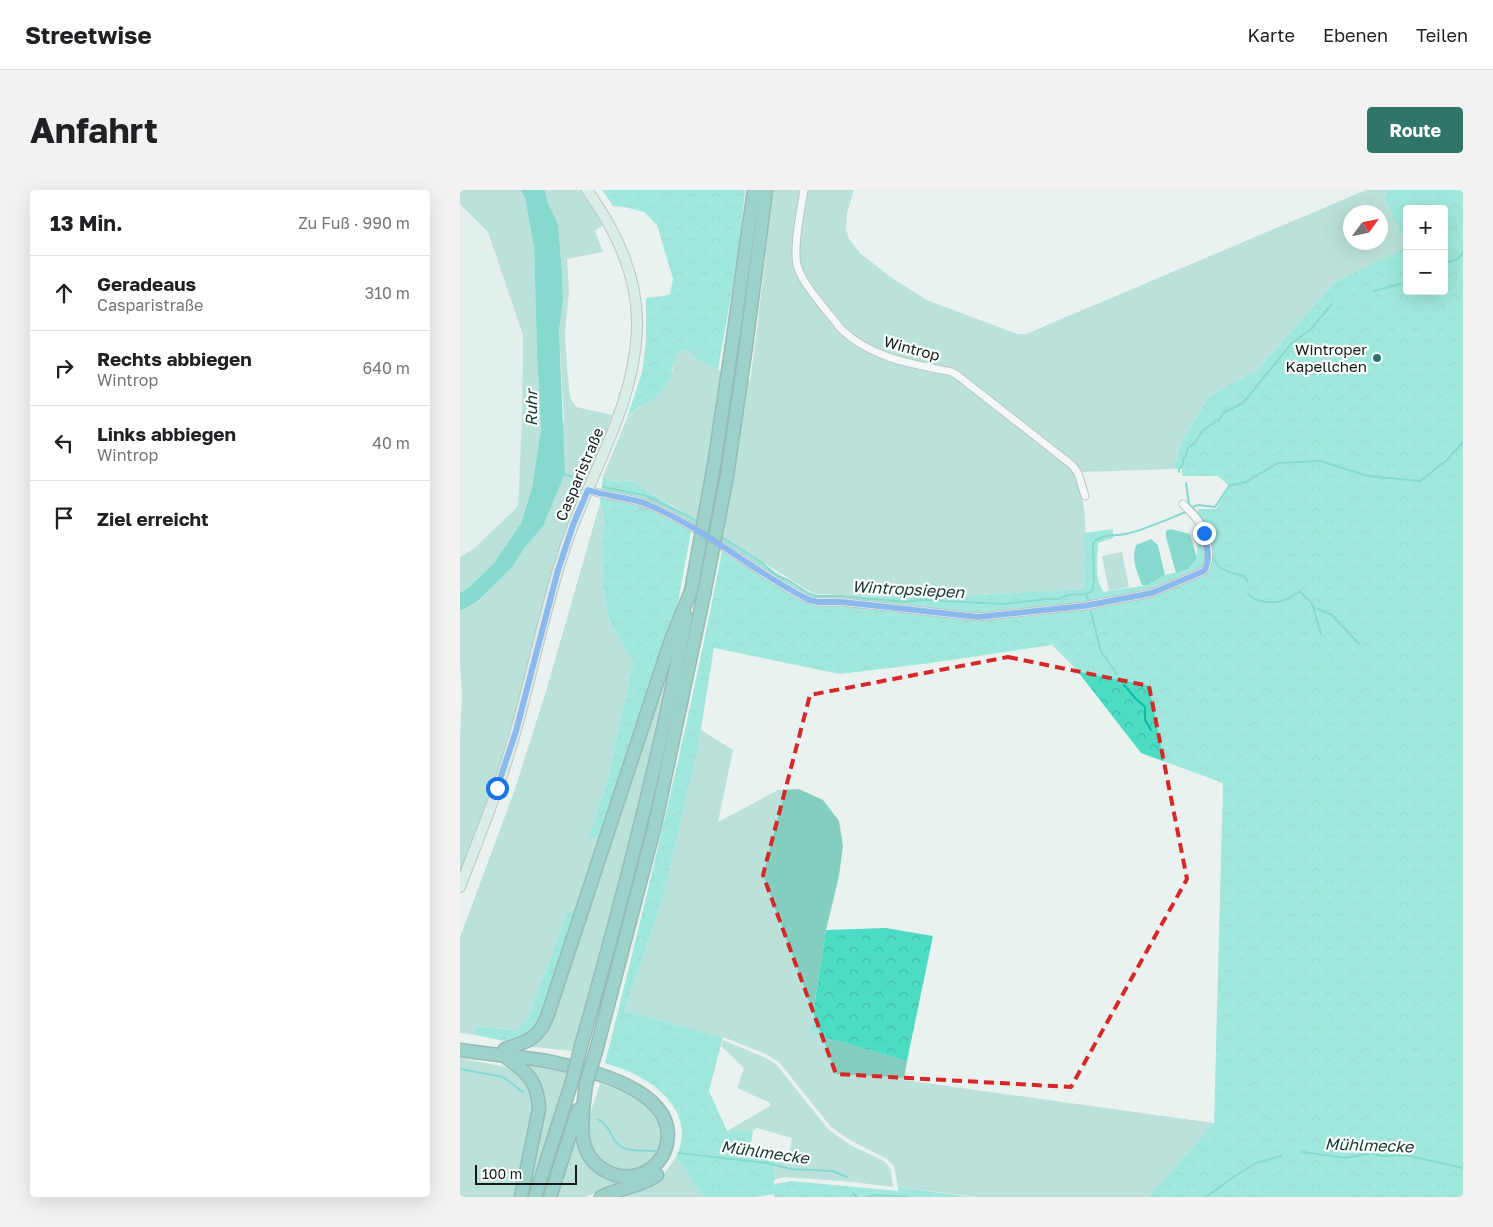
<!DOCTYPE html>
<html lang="de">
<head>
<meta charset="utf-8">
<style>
	:root { --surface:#fff; --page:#f2f2f2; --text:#202124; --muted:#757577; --line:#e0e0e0; --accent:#317568 }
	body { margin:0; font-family:"Golos Text",sans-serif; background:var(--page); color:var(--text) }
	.controls { position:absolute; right:15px; top:15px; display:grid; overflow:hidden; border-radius:5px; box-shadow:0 5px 20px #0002 }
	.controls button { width:45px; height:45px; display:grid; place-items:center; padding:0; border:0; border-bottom:1px solid var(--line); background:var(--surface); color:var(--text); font:25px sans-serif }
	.compass { position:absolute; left:883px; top:15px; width:45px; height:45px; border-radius:50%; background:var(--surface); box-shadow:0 5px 20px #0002; rotate:57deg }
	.scale { position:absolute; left:15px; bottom:12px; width:102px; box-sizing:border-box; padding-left:5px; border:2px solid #161918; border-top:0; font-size:14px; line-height:18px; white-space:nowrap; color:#161918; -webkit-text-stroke:4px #f8fffd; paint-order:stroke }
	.stop { position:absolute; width:15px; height:15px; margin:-11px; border:4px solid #1a73e8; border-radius:50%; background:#fff }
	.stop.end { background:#1a73e8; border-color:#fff; box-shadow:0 1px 5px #0008 }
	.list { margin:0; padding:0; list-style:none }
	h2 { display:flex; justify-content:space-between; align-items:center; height:65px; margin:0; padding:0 20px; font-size:21px }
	h2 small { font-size:16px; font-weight:400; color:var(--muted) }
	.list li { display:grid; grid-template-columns:32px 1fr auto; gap:15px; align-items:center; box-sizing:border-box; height:75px; padding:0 20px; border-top:1px solid var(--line) }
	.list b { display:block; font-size:19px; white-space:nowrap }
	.list p { margin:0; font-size:16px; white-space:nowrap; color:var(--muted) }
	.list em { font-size:16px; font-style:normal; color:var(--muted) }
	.icon { flex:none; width:28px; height:28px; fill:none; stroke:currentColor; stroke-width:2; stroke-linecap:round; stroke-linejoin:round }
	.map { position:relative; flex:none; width:1003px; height:1007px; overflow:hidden; border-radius:5px }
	header { display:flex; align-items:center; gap:30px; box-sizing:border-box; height:70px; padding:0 25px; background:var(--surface); border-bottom:1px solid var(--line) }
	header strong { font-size:24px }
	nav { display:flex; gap:28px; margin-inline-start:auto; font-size:18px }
	.intro { display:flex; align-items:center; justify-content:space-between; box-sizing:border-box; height:120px; padding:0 30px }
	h1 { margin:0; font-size:35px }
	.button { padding:12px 22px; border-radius:5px; background:var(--accent); color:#fff; font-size:18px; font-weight:700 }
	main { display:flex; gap:30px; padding:0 30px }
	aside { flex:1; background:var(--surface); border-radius:5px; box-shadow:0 5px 20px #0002 }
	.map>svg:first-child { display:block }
	.built { fill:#d9eae5 }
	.grass { fill:#83cebe; fill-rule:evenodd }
	.forest { fill:url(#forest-crowns); fill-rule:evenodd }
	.water { fill:#0fbaa2 }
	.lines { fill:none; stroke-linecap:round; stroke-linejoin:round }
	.stream { stroke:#0fbaa2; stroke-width:2 }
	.street-casing { stroke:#858c8a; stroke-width:9 }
	.secondary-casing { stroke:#858c8a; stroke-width:12 }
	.highway-casing { stroke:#32776b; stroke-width:15 }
	.street { stroke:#fff; stroke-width:7 }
	.secondary { stroke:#c6e6e0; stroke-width:10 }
	.highway { stroke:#41aa97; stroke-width:12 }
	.highway-bridge-casing { stroke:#32776b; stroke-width:15; stroke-linecap:butt }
	.highway-bridge { stroke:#41aa97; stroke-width:12 }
	.route { stroke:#1a73e8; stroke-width:6 }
	.marked { fill:none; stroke:#d62828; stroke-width:4; stroke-dasharray:10 6; stroke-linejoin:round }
	.poi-dot { fill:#317568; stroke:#f8fffd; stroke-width:2 }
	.labels { text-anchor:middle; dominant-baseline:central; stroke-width:4.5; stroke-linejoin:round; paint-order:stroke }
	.street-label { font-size:15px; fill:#161918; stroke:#f8fffd }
	.poi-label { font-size:15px; fill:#161918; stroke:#f8fffd; text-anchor:end }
	.water-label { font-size:16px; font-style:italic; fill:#203833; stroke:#f8fffd }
</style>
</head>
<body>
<header>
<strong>Streetwise</strong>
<nav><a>Karte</a><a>Ebenen</a><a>Teilen</a></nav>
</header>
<div class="intro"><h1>Anfahrt</h1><a class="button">Route</a></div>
<main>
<aside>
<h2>13 Min.<small>Zu Fuß · 990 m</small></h2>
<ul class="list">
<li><svg class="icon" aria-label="ahead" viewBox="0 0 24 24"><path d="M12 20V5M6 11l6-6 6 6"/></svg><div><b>Geradeaus</b><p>Casparistraße</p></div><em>310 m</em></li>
<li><svg class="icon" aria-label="right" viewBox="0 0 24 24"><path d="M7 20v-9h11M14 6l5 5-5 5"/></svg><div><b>Rechts abbiegen</b><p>Wintrop</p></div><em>640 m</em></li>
<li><svg class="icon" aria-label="left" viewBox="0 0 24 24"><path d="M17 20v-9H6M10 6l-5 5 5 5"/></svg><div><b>Links abbiegen</b><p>Wintrop</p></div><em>40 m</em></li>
<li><svg class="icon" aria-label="arrive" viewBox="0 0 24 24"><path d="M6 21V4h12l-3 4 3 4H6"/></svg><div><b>Ziel erreicht</b></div></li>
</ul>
</aside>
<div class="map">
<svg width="1003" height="1007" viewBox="0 0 1003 1007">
	<defs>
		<pattern id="forest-crowns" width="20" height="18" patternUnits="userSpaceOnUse" patternTransform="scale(1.25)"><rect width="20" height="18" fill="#4bdcc3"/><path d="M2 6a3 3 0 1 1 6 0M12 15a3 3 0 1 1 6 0" fill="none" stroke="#41bca7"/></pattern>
	</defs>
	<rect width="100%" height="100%" fill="#eaf2f0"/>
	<path class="built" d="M0 14 28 42 63 145 62 231 58 316 15 358 0 367Z"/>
	<path class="grass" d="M0 0H60L65 7 74 58 77 162 81 239 72 298 61 333 34 373 8 398 0 403V367L15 358 58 316 62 231 63 145 28 42 0 14Z
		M85 0H122L144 34 135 41 143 62 107 69 109 102 105 143 107 177 110 207 116 217 152 225 125 297 82 427 33 598 0 683V550L2 504 0 474V421L18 412 59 367 66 356 104 230 99 141 103 109 102 81 98 34 88 13Z
		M313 0H394L387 23 386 39 389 49 400 63 432 88 467 110 557 144H566L906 0H924L925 9 946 57 876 91 797 180 749 206 721 253 714 279 621 282 494 181 414 159 386 142 344 84 339 89 378 142 411 163 427 169 493 184 610 276C631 305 625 364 624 399L481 407 398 406 357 404 349 401 171 290 155 292 143 286 166 231 176 219 185 215 213 180 214 167 220 162 225 160 231 162 237 169 278 190 290 191 296 148ZM891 22H921V52H891Z
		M140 313 144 324 142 355 143 398 149 430 173 473 147 592 130 648 141 649 117 724 108 721 68 828 59 840 17 837 15 845 0 843V747L54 602 87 498Z
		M662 362 669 397 649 401 642 366Z
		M207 482 182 599 163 675 112 861 65 856 169 589Z
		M241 540 273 560 258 632 318 600 339 599 363 610 379 631 383 656 379 686 366 740 350 843 447 871 444 890 754 933 688 1007H516L438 997 434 976 427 969 388 949 371 937 319 872 306 864 263 847 165 821 201 714Z
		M263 850 304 867 316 874 368 939 390 955 422 970 427 974 431 981 433 997 393 992 324 987 314 990 315 971 327 973 332 948 297 938 293 941H267L310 916V913L277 898 284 878 261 856Z
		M0 868 56 879 69 894 74 910 71 936 55 1007H0Z
		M59 872 107 880 70 1007H64L81 924Z
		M140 893C155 899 173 903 186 914 195 922 202 935 201 947 200 953 200 961 197 966 187 980 163 985 148 976 135 969 127 952 127 937 128 926 137 905 140 893Z
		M118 945 121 960 169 992 143 999 126 1007H97Z
		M216 967 244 1007H157L174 1004 200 990Z"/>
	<path class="forest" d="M142 0H285L279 60 258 180 237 169 231 162 225 160C209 165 216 178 209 190 204 199 196 208 187 213 184 216 180 216 176 219 172 222 169 227 166 231L182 182 186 152V108L204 106 210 104 213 89 197 35 184 22 165 17 153 16Z
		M924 0H1003V1007H688L754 933 763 593 681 563 615 478 592 455 471 473 380 484 254 458 238 557 201 714 165 821 263 847 249 901 267 941H293L290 961 315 971 314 994 331 991 438 1001V997L511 1007H315L313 1004 297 1007H244L216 967C234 931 208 902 178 886 168 880 156 877 145 873 188 703 229 533 262 361L231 342 216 423 141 649 129 648 147 592 173 473 149 430 143 398 142 355 144 324 140 313 143 286 155 292 171 290 353 406 481 407 624 399 625 343 653 339V348L638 353C638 369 633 388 644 402L687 395 705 385 728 379 737 367 738 319H756L769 296 758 286H722V279H714L721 253 749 206 797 180 876 91 946 57 925 9ZM947 19H984V101H947Z
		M108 721 117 724 75 843 50 852 15 845 16 837 58 840 68 828Z
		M426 738 473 746 447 871 350 843 366 740Z"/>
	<path class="water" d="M60 0H85L88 13 98 34 102 81 103 109 99 141 105 283 83 336 66 356 52 377 17 412 0 421V403L8 398 34 373 61 333 72 298 81 239 77 162 74 58 65 7Z
		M711 339 730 344 737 368 728 379 716 383 706 347V341Z
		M691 349 698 355 705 385 687 395H682C677 381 671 370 676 355Z"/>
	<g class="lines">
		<path class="stream" d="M984 73 996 70 1003 63
			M914 101 947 92
			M719 282V279L723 274V269L726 265 727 260 730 256 734 254 744 239 760 229 763 223 783 213 832 153 851 139 871 115
			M102 284 122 289
			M726 293 729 314 741 327 744 334
			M143 297 184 305 228 326 239 333
			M732 317 738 315 755 317 769 296 786 292 818 273 860 271 908 286 960 291 987 270 1003 252
			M260 346 301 372 317 386 328 390 348 403 357 406H382L444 412 460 410 543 414 588 409H599L608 405 626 404 632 401 634 392 633 354C638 344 656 346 666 344 684 340 708 329 726 322
			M751 363C758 382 767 381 784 386L788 392
			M626 404 628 411
			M788 404C795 412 811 414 822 411 829 409 833 404 840 402L851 412 853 417 872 425 899 454
			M853 417 861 444
			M631 422 641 462 657 484
			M664 495 676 509 685 517V530L691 540
			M0 879 43 887 63 902
			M138 929C151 936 151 950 160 956 167 962 186 960 195 961
			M843 962 886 968 911 963 922 966 945 965 1003 978
			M219 963 307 973 331 979 372 981 387 987
			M393 1003 397 1007
			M406 1007 417 1005 445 1007
			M746 1007 772 988 796 973 821 966"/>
		<defs>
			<path id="street" d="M344 0C341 19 332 61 338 78 343 95 369 123 381 139 411 168 452 174 492 182L497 185 612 275 618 283 625 306
				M128 300C146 306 166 307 184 313 244 337 292 381 349 410L357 412H382L518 427 624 416 692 403 744 381C753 369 747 345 739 332 735 325 728 320 723 314"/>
			<path id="secondary" d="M0 697C20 645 41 594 56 540 73 480 85 417 105 358 129 285 174 218 177 140 179 89 156 40 127 0"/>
			<path id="highway" d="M272 155 294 0
				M286 156 306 0
				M121 856C161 714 199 571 226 427
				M45 859C67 852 78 849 87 827L211 450 231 401
				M0 860C29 865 58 866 87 871 126 879 217 899 207 953 205 967 194 979 181 984 170 988 158 987 148 982 112 965 123 925 126 894
				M136 861 195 635 244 404
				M47 868C68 883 78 892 79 919L61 1007
				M75 1007 112 891
				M90 1007 118 920
				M141 1007C159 998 180 997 197 985"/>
		</defs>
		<use href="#street" class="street-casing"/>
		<use href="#secondary" class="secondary-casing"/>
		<use href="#highway" class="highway-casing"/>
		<use href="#street" class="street"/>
		<use href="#secondary" class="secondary"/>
		<use href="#highway" class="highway"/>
		<defs>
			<path id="highway-bridge" d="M231 401 254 275 272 155
				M244 404 267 286 286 156
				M112 891 121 856
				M126 894 136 861"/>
		</defs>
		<use href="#highway-bridge" class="highway-bridge-casing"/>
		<use href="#highway-bridge" class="highway-bridge"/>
	</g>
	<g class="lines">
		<path class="route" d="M37 598 56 541 98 380 113 335 128 300C146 306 166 307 184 313 244 337 292 381 349 410L358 412H382L518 427 624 416 692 403 744 381C751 371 747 355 744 343"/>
	</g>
	<path d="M0 0H1003V1007H0ZM548 467 689 496 727 689 611 897 376 884 303 685 350 505Z" fill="#eaf2f0" fill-opacity=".55" fill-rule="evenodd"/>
	<path class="marked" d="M548 467 689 496 727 689 611 897 376 884 303 685 350 505Z"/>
	<circle class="poi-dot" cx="917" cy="168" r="5"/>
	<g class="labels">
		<g class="street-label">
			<text transform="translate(452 158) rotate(15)">Wintrop</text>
			<text transform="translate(119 284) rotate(-67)">Casparistraße</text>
		</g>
		<g class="poi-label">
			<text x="907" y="159">Wintroper<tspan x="907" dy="17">Kapellchen</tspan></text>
		</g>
		<g class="water-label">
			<text transform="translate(71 218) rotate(-90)">Ruhr</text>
			<text transform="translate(448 399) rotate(3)">Wintropsiepen</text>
			<text transform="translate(909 955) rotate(2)">Mühlmecke</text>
			<text transform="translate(305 962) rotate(8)">Mühlmecke</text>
		</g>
	</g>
</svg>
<div class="controls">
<button>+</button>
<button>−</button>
</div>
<svg class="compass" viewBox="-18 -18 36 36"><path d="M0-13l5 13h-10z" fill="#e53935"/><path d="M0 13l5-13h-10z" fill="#757577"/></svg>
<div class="scale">100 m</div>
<div class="stop" style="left:37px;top:598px"></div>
<div class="stop end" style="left:744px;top:343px"></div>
</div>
</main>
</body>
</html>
